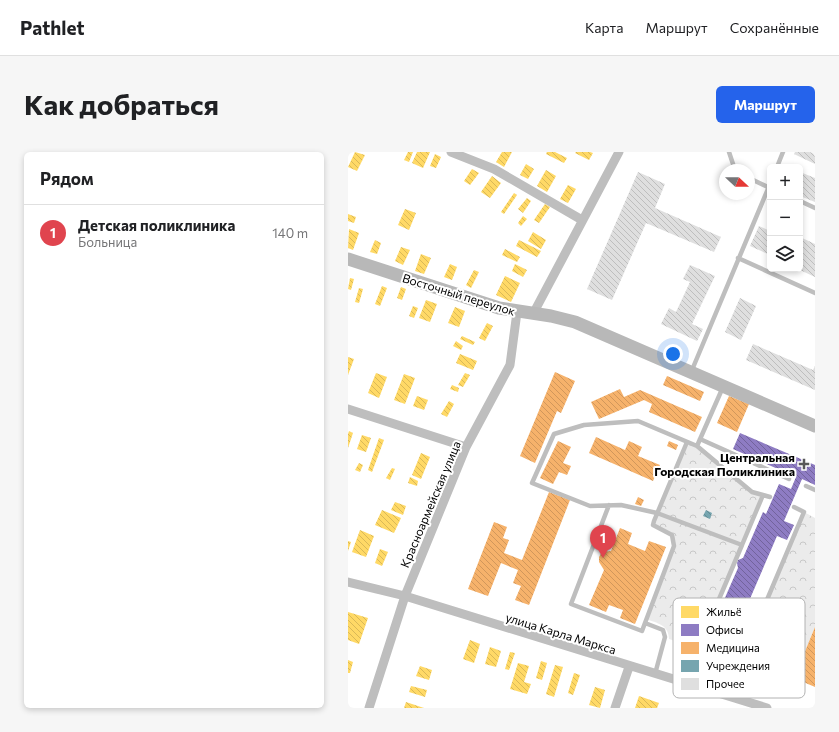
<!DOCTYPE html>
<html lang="ru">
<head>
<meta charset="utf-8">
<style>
	:root { --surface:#fff; --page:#f6f6f6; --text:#202124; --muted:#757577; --line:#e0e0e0; --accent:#2563eb }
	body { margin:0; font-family:Commissioner,sans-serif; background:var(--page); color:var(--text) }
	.controls { position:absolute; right:12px; top:12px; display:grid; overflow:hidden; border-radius:6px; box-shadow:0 2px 6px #0003 }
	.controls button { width:36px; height:36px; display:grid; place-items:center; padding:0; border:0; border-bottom:1px solid var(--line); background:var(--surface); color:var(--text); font:20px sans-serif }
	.compass { position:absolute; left:371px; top:12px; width:36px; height:36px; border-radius:50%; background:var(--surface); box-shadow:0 2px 6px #0003; rotate:112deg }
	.you { position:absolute; left:325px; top:202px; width:14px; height:14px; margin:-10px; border:3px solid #fff; border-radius:50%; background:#1a73e8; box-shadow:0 0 0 6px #1a73e833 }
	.badge { display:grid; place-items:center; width:26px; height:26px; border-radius:50%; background:var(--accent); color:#fff; font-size:13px; font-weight:700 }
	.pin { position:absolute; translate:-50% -33px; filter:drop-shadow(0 1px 2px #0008) }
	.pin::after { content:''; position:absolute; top:21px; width:14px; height:12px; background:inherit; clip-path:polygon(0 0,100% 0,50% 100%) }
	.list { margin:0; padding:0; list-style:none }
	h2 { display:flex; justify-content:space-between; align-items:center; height:52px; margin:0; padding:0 16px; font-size:17px }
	h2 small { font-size:13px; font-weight:400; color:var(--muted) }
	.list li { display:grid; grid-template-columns:26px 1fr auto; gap:12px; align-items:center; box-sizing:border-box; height:56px; padding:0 16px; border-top:1px solid var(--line) }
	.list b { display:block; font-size:15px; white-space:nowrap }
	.list p { margin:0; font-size:13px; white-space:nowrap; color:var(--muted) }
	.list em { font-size:13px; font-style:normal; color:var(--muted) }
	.icon { flex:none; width:22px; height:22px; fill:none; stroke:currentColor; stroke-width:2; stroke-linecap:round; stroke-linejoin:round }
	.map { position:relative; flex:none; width:467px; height:556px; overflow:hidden; border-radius:6px }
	header { display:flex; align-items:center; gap:24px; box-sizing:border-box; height:56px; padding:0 20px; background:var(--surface); border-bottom:1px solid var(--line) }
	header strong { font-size:19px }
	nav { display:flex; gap:22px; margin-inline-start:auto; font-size:14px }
	.intro { display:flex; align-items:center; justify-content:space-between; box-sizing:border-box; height:96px; padding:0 24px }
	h1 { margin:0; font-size:28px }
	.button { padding:10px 18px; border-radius:6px; background:var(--accent); color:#fff; font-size:14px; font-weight:700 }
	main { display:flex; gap:24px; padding:0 24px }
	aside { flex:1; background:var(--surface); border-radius:6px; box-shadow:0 2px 6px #0003 }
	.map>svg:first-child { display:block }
	.forest { fill:url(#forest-crowns) }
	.homes { fill:url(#homes-back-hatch) }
	.offices { fill:url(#offices-back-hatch) }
	.health { fill:url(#health-back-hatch) }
	.public { fill:url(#public-back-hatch) }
	.building { fill:url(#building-back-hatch) }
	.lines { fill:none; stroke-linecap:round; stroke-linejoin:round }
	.lane { stroke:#bebebe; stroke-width:4.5 }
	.street { stroke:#bebebe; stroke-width:9 }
	.secondary { stroke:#b8b8b8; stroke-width:13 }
	.poi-dot { fill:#595959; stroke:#fff; stroke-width:1.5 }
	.labels { text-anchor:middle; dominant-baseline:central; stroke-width:4; stroke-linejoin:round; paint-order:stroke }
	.street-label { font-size:12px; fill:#000; stroke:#fff }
	.poi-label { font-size:12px; font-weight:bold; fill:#000; stroke:#fff; text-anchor:end }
	.key { fill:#fff; stroke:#b2b2b2; stroke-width:1 }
	.key-label { font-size:11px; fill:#000 }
</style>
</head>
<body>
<header>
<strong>Pathlet</strong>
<nav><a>Карта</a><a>Маршрут</a><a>Сохранённые</a></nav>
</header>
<div class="intro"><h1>Как добраться</h1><a class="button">Маршрут</a></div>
<main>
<aside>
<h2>Рядом<small></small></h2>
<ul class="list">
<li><span class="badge" style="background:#e0444e">1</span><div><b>Детская поликлиника</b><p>Больница</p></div><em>140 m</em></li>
</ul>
</aside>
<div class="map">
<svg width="467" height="556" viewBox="0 0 467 556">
	<defs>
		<pattern id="forest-crowns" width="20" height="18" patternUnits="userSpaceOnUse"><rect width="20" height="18" fill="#ebebeb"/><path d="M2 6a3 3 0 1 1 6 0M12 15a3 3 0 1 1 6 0" fill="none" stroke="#c8c8c8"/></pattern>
		<pattern id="homes-back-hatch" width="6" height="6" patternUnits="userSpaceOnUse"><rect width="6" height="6" fill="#ffd966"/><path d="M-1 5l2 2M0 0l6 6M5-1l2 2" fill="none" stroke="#d9b857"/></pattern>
		<pattern id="offices-back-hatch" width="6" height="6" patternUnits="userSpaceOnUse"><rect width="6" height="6" fill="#8e7cc3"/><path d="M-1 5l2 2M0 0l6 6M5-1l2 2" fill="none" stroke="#72639c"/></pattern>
		<pattern id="health-back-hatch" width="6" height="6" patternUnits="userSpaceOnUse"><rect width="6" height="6" fill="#f6b26b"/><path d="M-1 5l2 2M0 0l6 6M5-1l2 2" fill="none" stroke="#d1975b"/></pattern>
		<pattern id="public-back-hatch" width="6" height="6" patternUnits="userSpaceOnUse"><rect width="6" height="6" fill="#76a5af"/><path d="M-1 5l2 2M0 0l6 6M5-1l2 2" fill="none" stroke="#648c95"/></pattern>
		<pattern id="building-back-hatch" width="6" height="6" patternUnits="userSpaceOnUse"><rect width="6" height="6" fill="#dfdfdf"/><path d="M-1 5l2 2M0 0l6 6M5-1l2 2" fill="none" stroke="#bebebe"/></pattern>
	</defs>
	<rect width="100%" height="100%" fill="#fff"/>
	<path class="forest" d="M339 290 349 294 404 340 415 343 364 463 385 484 389 474 405 480 456 360 467 366V475L446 526 321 487C321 473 309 471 298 467L326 394 324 383 305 373Z"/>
	<path class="homes" d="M7 0 17 3 9 19 0 15Z
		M60 0H65L61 10 56 8Z
		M69 0H82L75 16 64 11Z
		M154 0H164L156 15 148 10Z
		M199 0H207L219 6 216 11 198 2Z
		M228 0H242L245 1 241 8 227 1Z
		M87 2 93 5 88 16 82 14Z
		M178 12 186 17 180 27 172 23Z
		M124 17 131 21 122 33 116 29Z
		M198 18 208 24 199 40 189 34Z
		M144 24 153 31 142 46 133 40Z
		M220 33 228 37 220 51 212 47Z
		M166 41 169 43 156 62 153 60Z
		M179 46 183 49 175 61 170 57Z
		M197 52 202 55 191 71 186 68Z
		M57 57 68 61 61 78 50 73Z
		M0 62 8 65 6 71 0 69Z
		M175 64 179 67 173 74 170 71Z
		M1 77 11 81 5 98 0 96Z
		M185 80 198 88 193 97 180 89Z
		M27 88 33 91 29 102 22 100Z
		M171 88 193 99 189 105 168 94Z
		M53 95 62 98 55 113 47 109Z
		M157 97 172 105 169 110 154 103Z
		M73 102 83 106 76 122 67 119Z
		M102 112 109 115 104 128 96 125Z
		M167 112 179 118 175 125 164 119Z
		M126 118 131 120 123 136 118 133Z
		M157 124 172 131 163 150 148 143Z
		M2 126 6 127 3 138 0 137Z
		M34 134 39 136 32 154 27 152Z
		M53 135 58 137 54 148 49 146Z
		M11 136 15 137 11 151 7 150Z
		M78 148 89 152 82 170 71 166Z
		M65 154 70 156 66 166 61 164Z
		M107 155 117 159 111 175 100 171Z
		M139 171 145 174 137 189 131 186Z
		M114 184 127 190 125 193 112 187Z
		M108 189 115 194 113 198 105 194Z
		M112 202 129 209 125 218 108 211Z
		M0 205 6 207 0 223Z
		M28 221 39 225 31 246 20 241Z
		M117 221 122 223 115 235 110 233Z
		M56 222 67 226 57 252 46 248Z
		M104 233 111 236 110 240 102 237Z
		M69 244 80 248 76 258 65 254Z
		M101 249 106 252 99 265 93 262Z
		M1 279 5 281 0 296V282Z
		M14 283 23 286 18 300 9 297Z
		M31 286 36 288 24 320 20 318Z
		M73 301 82 305 73 327 64 323Z
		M11 311 15 313 12 320 7 318Z
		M44 316 47 317 42 328 38 326Z
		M62 325 70 329 69 334 60 331Z
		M47 350 58 354 55 363 43 358Z
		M34 358 53 366 46 381 27 373Z
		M12 378 26 384 18 405 4 400Z
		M0 389 3 390 0 399Z
		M32 397 40 400 34 414 27 411Z
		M0 460 20 466 11 492 0 488Z
		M122 488 132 492 126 511 115 507Z
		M142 495 153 499 148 515 137 512Z
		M162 500 167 501 161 518 157 517Z
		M0 508 5 510 2 521H0Z
		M193 509 199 511 194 528 188 526Z
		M170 511 181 514 176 530 183 532 179 542 162 537Z
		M207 513 215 515 206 545 198 542Z
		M72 514 84 518 81 528 68 524Z
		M226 521 232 523 225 543 220 541Z
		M63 534 79 538 77 545 61 540Z
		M247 535 257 538 252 556 241 553Z
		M291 544 311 551 309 556H287Z
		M58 550 76 556H56Z"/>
	<path class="offices" d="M392 281 467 313V333L454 327 436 369 446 373 439 388 429 384 398 456 410 461 403 476 373 463 379 449 376 448 390 416 389 411 390 408 395 406 415 360 418 362 431 332 443 337 448 325 385 297Z"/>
	<path class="health" d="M207 220 227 229 213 261 209 259 187 311 172 304Z
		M319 224 356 240 352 249 315 233Z
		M272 237 276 245 292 238 354 265 347 280 301 260 304 252 296 248 251 267 243 250Z
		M381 244 401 252 389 280 369 271Z
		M248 285 277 298 281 289 294 295 290 304 312 313 305 329 241 301Z
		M210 289 223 295 215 311 223 314 219 323 211 320 205 332 192 326Z
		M321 289 330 293 328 298 319 294Z
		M201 340 222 348 181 453 167 448 173 434 165 431 170 418 153 411 140 444 120 437 146 370 159 375 155 386 161 388 156 401 174 408Z
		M290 345 296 348 293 354 287 352Z
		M272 376 284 381 280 392 297 399 301 389 318 395 287 472 272 466 275 458 261 453 258 460 241 453 256 418 251 410V405L254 400 263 399Z
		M467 475V535L446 526Z"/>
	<path class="public" d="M358 358 364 361 362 367 355 364Z"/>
	<path class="building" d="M447 0H467V12L446 2Z
		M290 20 317 32 307 56 373 85 366 100 298 71 264 148 239 137Z
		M452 20 467 26V50L452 44Z
		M411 74 422 79V103L402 94Z
		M452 85 467 92V125L452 118Z
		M342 113 367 124 344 172 355 177 349 189 313 172 321 156 328 160 342 130 335 127Z
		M392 146 408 154 393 188 377 180Z
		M405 192 465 218 467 214V238L398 208Z"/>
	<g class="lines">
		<path class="lane" d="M381 0 387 18
			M429 15 435 0
			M401 26 422 36
			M452 49 467 56
			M390 106 467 141
			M344 218 422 32
			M352 287 441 327
			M349 294 404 340 415 343 394 393 309 361 273 353 242 354 184 331 206 282 236 273 290 269 349 294 375 235
			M458 334 467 338
			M415 343 422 345
			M261 353 223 452 294 479 297 471 315 478 317 485 307 522
			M394 393 360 473 385 484 389 474 405 481 456 360 446 355
			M297 471 326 394 324 383 305 373 306 369 339 290"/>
		<path class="street" d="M103 0 146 17 234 68
			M185 162 271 0
			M0 257 118 295
			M0 430 57 444 419 556
			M21 556 57 444 118 295 162 213 169 160
			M267 556 281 515"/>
		<path class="secondary" d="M0 107 151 156 203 164 227 170 467 274"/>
	</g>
	<path class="poi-dot" d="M454 306h4v4h4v4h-4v4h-4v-4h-4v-4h4z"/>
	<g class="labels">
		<g class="street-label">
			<text transform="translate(111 142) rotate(17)">Восточный переулок</text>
			<text transform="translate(82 352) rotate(-67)">Красноармейская улица</text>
			<text transform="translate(213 481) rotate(17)">улица Карла Маркса</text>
		</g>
		<g class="poi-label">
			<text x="447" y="305">Центральная<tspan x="447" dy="14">Городская Поликлиника</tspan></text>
		</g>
	</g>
	<rect x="325" y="446" width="132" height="100" rx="6" class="key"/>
	<rect x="333" y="454" width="18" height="12" fill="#ffd966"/>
	<rect x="333" y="472" width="18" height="12" fill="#8e7cc3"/>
	<rect x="333" y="490" width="18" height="12" fill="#f6b26b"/>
	<rect x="333" y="508" width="18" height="12" fill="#76a5af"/>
	<rect x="333" y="526" width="18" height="12" fill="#dfdfdf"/>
	<g class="key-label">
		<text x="358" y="464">Жильё</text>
		<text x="358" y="482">Офисы</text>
		<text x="358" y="500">Медицина</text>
		<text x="358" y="518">Учреждения</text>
		<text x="358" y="536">Прочее</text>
	</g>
</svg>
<div class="controls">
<button>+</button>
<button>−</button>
<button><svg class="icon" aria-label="layers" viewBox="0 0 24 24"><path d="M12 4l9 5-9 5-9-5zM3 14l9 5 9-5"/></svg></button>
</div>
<svg class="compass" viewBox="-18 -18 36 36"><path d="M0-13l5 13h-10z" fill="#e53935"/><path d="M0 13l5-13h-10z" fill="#757577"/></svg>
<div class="you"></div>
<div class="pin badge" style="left:255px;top:406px;background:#e0444e">1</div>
</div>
</main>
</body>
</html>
